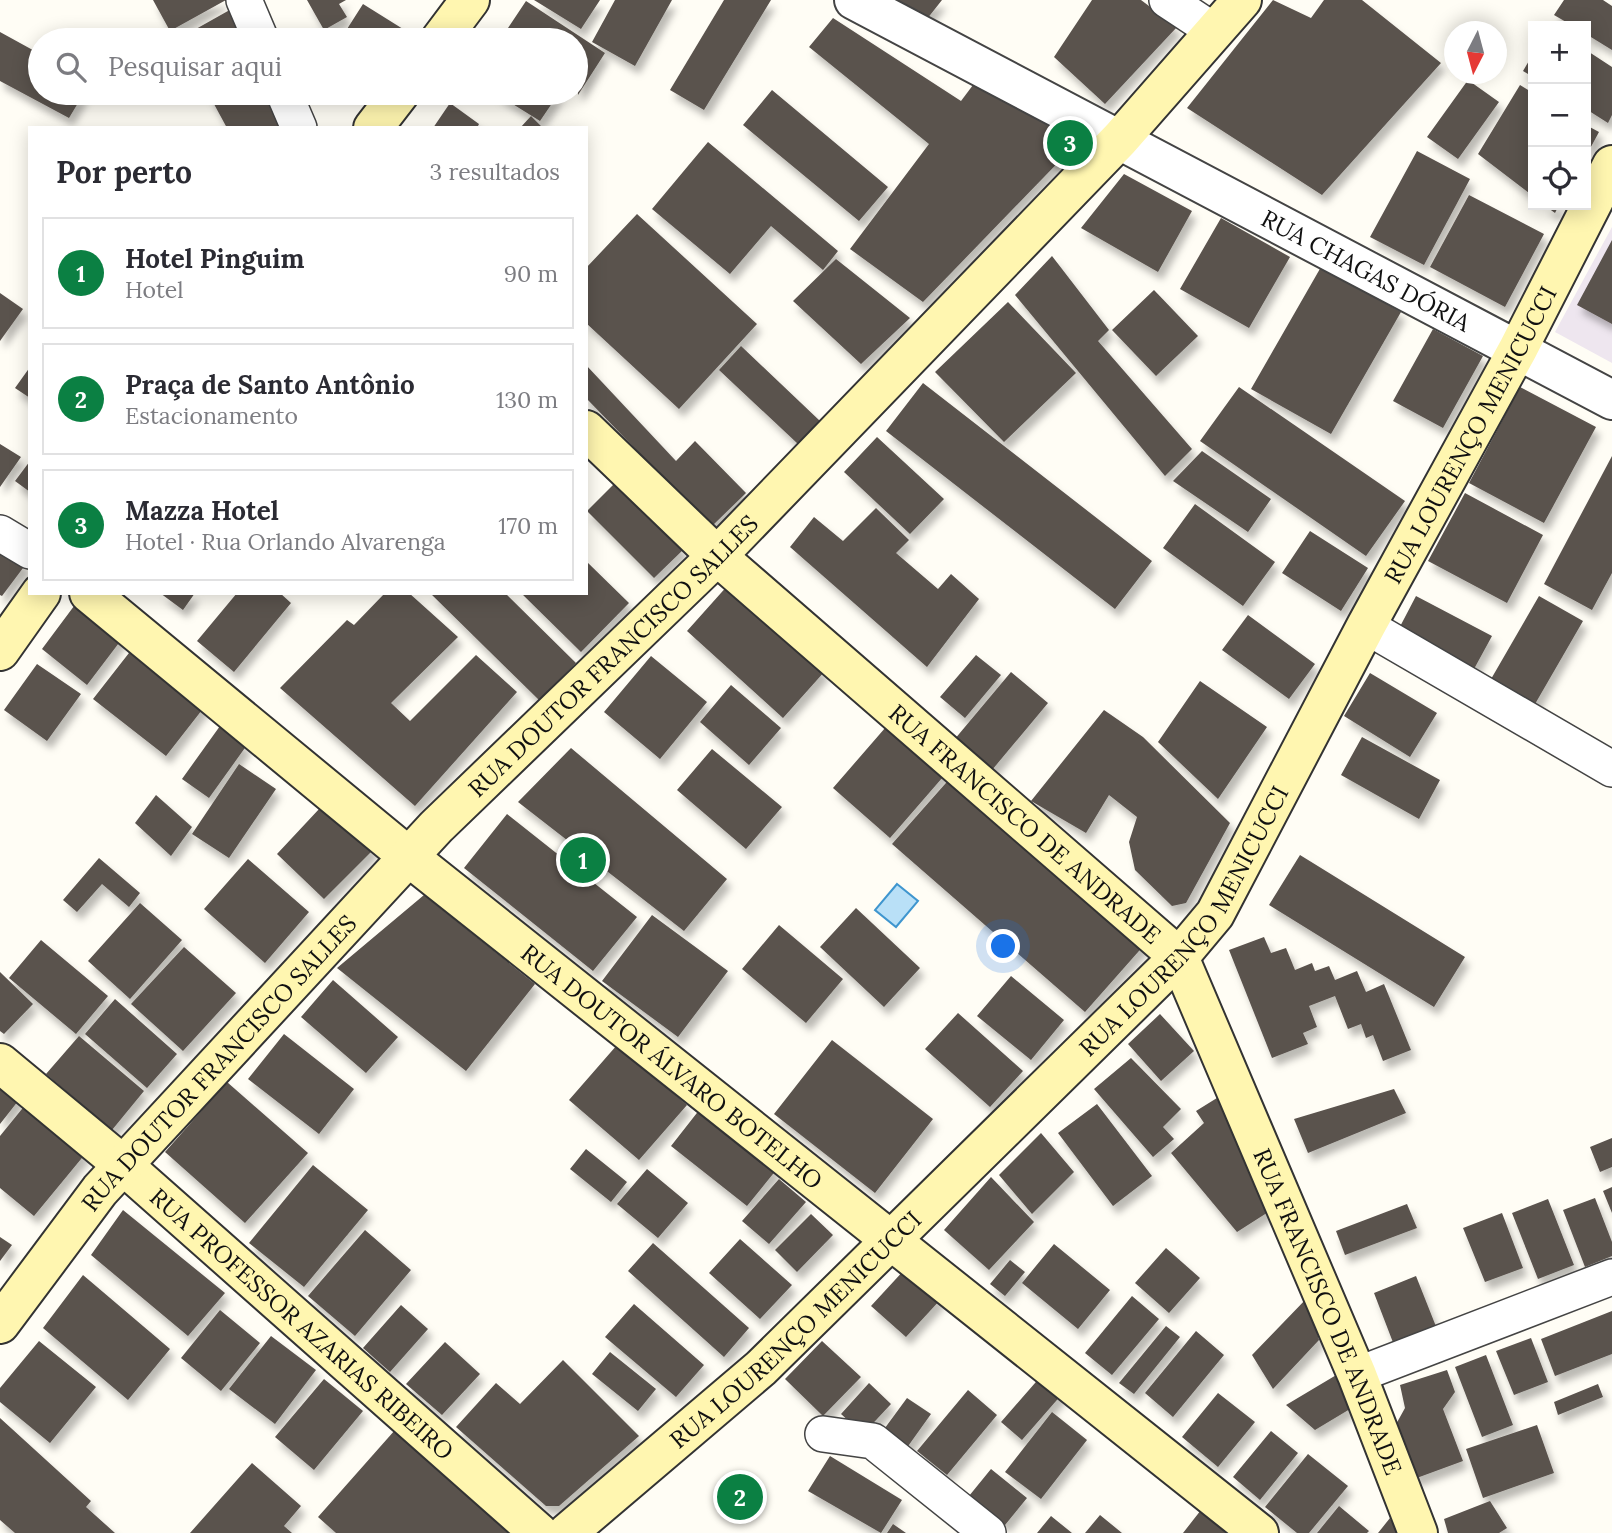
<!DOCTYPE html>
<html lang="pt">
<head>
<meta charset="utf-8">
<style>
	:root { --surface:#fff; --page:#f2f2f3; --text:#2b2b33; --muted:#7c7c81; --line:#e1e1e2; --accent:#0b8043 }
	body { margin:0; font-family:Lora,serif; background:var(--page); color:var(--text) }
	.controls { position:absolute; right:21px; top:21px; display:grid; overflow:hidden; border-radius:0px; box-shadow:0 4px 18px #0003 }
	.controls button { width:63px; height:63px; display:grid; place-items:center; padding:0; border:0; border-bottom:2px solid var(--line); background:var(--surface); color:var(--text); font:35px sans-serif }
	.compass { position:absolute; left:1444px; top:21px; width:63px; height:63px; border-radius:50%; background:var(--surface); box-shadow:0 4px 18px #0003; rotate:186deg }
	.you { position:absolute; left:1004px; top:947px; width:24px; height:24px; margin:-18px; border:5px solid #fff; border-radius:50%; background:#1a73e8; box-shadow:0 0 0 10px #1a73e833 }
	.badge { display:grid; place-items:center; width:46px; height:46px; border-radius:50%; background:var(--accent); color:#fff; font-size:23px; font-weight:700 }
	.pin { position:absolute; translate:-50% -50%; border:4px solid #fff; box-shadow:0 2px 7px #0006 }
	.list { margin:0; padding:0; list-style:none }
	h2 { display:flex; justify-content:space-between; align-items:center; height:91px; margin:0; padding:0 28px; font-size:30px }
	h2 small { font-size:23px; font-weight:400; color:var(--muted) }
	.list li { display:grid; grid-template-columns:46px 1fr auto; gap:21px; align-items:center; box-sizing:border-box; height:112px; margin:0 14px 14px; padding:0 14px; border:2px solid var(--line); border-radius:0px }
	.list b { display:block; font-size:26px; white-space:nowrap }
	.list p { margin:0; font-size:23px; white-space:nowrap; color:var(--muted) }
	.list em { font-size:23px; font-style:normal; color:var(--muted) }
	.icon { flex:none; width:38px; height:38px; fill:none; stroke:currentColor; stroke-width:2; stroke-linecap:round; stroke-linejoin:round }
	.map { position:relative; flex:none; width:1612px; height:1533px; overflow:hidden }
	.search { position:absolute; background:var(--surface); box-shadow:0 4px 18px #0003; left:28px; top:28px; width:560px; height:77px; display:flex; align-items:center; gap:18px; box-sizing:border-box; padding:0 24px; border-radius:38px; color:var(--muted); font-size:26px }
	.panel { position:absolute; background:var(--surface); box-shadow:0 4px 18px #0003; left:28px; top:126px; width:560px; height:469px; border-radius:0px }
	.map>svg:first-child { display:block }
	.industrial { fill:#eee6ef }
	.water { fill:#b9e0f7; stroke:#3f96cf; stroke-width:2 }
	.building { fill:#5a524d; filter:url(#shadow) }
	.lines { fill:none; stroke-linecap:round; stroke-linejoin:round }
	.minor-casing { stroke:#444; stroke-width:38 }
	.tertiary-casing { stroke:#444; stroke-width:42 }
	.secondary-casing { stroke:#333; stroke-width:42 }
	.minor { stroke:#fff; stroke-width:35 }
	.tertiary { stroke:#fff; stroke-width:38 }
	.secondary { stroke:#fff6b0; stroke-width:38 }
	.labels { text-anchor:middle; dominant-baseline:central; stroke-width:7; stroke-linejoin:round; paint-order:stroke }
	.street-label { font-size:24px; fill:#111; stroke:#fff }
</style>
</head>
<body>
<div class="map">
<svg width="1612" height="1533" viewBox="0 0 1612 1533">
	<defs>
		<filter id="shadow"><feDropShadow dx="4.5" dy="8" stdDeviation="3.5" flood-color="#0004"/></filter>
	</defs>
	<rect width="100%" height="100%" fill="#fffdf5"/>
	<path class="industrial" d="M1612 227V363L1555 332Z"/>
	<path class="water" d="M897 884 918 901 896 927 875 910Z"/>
	<path class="building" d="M153 0H226L170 31Z
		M307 0H346L339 4 347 17 324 30Z
		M534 0H600L581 29Z
		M615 0H672L635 66 592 42Z
		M724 0H771L704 110 670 90Z
		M875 0H942L923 24Z
		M1092 0H1141L1177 27 1105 104 1054 57Z
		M1273 0 1311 18 1324 0H1362L1441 63 1322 195 1187 108Z
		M1564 0H1603L1612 6V50L1586 34V26H1573L1554 15Z
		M526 1 605 53 578 95 576 40H500Z
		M363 4 403 29 395 40H340Z
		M235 7 254 40H190L187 34Z
		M833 18 961 101 979 77 1075 145 923 302 850 249 929 144 809 47Z
		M0 32 40 54V93H84L69 118 0 81Z
		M1586 50 1612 67V115L1608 123 1586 109Z
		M1533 54V77L1523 71Z
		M1468 80 1499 102 1458 159 1427 137Z
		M1520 85 1533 93V196L1478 154Z
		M772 90 888 187 859 221 743 125Z
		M208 93H267L287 128H227Z
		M495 93H559L540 121Z
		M450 103 479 124 477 128H433Z
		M531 116 543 128H520Z
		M1586 125 1599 132 1586 156Z
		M708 142 838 251 823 270 771 226 730 274 652 209Z
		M1417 151 1470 179 1424 265 1370 237Z
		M1124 174 1192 211 1158 272 1081 228Z
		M1469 195 1544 234 1505 307 1430 267Z
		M1544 205H1559L1555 213Z
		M637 214 757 324 679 409 586 323V268Z
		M1221 218 1290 257 1249 328 1180 289Z
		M1612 240V324L1577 305Z
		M1052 256 1109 330 1098 341 1192 449 1165 476 1015 295Z
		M836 259 910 318 861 364 793 301Z
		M1321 267 1401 312 1331 434 1251 389Z
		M1154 290 1198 336 1156 376 1112 330Z
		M0 293 23 309 0 341Z
		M1008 302 1076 373 1004 442 935 372Z
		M1433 329 1483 356 1443 428 1393 401Z
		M741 346 820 421 798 444 719 370Z
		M586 365 676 461 695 441 746 493 711 527 586 398Z
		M30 367V398L15 388Z
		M923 383 1152 561 1115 609 886 431Z
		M1239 387 1405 501 1366 556 1200 441Z
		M1520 387 1596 427 1544 523 1469 483Z
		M877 437 944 499 910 534 844 472Z
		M0 444 21 457 0 487Z
		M1202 451 1271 499 1248 532 1173 481Z
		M1612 456V573L1592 610 1544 584Z
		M30 461V492L15 481Z
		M617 481 684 549 654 578 587 511Z
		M1465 493 1543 535 1507 603 1428 561Z
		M1195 504 1275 562 1243 606 1163 548Z
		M876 508 909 540 896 553 938 589 951 574 979 599 927 667 790 547 814 517 843 541Z
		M1310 531 1368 568 1341 611 1282 573Z
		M0 545 26 564 2 596 0 595Z
		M586 561 629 603 581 652 521 593H586Z
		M729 584 825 671 783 718 687 631Z
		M160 593H195L183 610Z
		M237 593H280L291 603 234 672 197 641Z
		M385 593H409L458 637 391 703 410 721 476 655 517 692 415 806 280 688 347 620 354 625Z
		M430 593H505L576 663 539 700Z
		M83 594 128 631 87 685 42 649Z
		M1416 596 1492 636 1468 680 1393 640Z
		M1539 596 1583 621 1531 711 1487 686Z
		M1248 615 1315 664 1289 699 1222 650Z
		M136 644 209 701 166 756 93 699Z
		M976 655 1001 675 965 718 940 697Z
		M651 656 707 702 660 759 604 712Z
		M37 664 81 694 47 741 4 710Z
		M1011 672 1048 703 992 770 954 740Z
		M1370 673 1437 713 1410 757 1344 716Z
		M1200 681 1267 727 1218 799 1158 742Z
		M731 685 781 728 749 765 700 722Z
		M1104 710 1143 737 1230 823 1186 903 1172 906 1135 870 1129 842 1137 817 1109 795 1086 833 1031 801Z
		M892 720 949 770 890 838 833 788Z
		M220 726 247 745 209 798 182 779Z
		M1362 737 1440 780 1419 819 1341 775Z
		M571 748 727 879 684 931 518 802Z
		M712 749 782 807 746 849 677 790Z
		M239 764 276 789 229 858 192 834Z
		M953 775 1146 943 1085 1012 892 844Z
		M156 795 192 827 171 856 135 823Z
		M320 808 375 848 324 899 277 854Z
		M507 814 637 917 593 971 464 868Z
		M1300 855 1465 957 1434 1007 1269 905Z
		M99 858 140 893 129 907 102 884 77 912 63 900Z
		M248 859 309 912 265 963 204 909Z
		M424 895 535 984 466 1071 337 968Z
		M140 903 182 940 130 999 88 961Z
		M856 908 920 968 884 1007 820 947Z
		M652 915 728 971 678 1037 602 981Z
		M779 925 843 979 806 1023 742 969Z
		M1264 937 1271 953 1286 948 1295 970 1312 963 1315 971 1329 966 1335 980 1357 971 1366 992 1384 984 1411 1050 1383 1061 1373 1035 1366 1038 1361 1024 1348 1029 1335 996 1309 1006 1317 1027 1303 1033 1308 1044 1272 1058 1229 950Z
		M41 940 108 996 76 1034 9 978Z
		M184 947 236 993 183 1051 131 1004Z
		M0 972 33 1004 4 1034 0 1031Z
		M1011 976 1064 1020 1031 1060 977 1016Z
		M333 980 398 1037 366 1073 301 1017Z
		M115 999 177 1054 147 1088 85 1034Z
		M958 1013 1023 1071 990 1107 925 1049Z
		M1160 1014 1194 1051 1161 1081 1128 1044Z
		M284 1034 354 1089 319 1134 248 1079Z
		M79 1036 144 1091 112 1130 46 1074Z
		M832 1040 933 1119 875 1193 774 1114Z
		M617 1045 687 1105 639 1160 569 1100Z
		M1131 1058 1181 1109 1163 1127 1174 1139 1153 1157 1094 1089Z
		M0 1079 22 1096 0 1124Z
		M227 1082 308 1153 245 1223 165 1152Z
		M1394 1089 1406 1113 1308 1153 1294 1119Z
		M1225 1093 1273 1209 1237 1232 1171 1153 1204 1123 1196 1111Z
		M26 1104 86 1153 34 1216 0 1188V1136Z
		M1097 1104 1152 1176 1113 1206 1058 1133Z
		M700 1109 777 1169 747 1206 671 1146Z
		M1041 1133 1074 1172 1032 1214 999 1175Z
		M1612 1138V1167L1600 1172 1590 1147Z
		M586 1149 627 1182 611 1202 570 1169Z
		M313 1165 368 1210 304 1287 249 1243Z
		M647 1169 688 1203 658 1238 617 1204Z
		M991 1177 1034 1222 989 1270 944 1230Z
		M779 1179 806 1202 769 1244 742 1221Z
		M1612 1187V1213L1603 1191Z
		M1595 1198 1612 1242V1256L1585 1267 1563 1210Z
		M1548 1199 1574 1265 1538 1279 1512 1213Z
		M1407 1204 1417 1228 1345 1255 1336 1231Z
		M123 1210 225 1293 188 1336 91 1255Z
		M1502 1213 1523 1268 1485 1282 1463 1228Z
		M811 1214 833 1235 797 1272 775 1250Z
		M365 1230 411 1270 355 1336 308 1296Z
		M0 1237 12 1245 0 1261Z
		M740 1239 792 1285 760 1319 709 1273Z
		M653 1243 749 1328 724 1357 628 1271Z
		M1054 1244 1110 1290 1078 1329 1022 1283Z
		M1166 1248 1200 1278 1169 1313 1135 1283Z
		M1010 1260 1025 1272 1005 1296 990 1284Z
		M906 1268 941 1299 906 1337 871 1306Z
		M83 1275 170 1349 128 1400 43 1328Z
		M1416 1276 1437 1329 1394 1345 1374 1293Z
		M1132 1296 1159 1319 1112 1375 1085 1353Z
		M1308 1297 1319 1340 1273 1389 1252 1355Z
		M634 1304 704 1365 676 1397 605 1337Z
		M401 1305 428 1329 390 1372 363 1348Z
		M220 1310 260 1343 221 1391 181 1358Z
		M1612 1311V1354L1555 1376 1541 1339Z
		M1166 1326 1180 1337 1134 1394 1119 1383Z
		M1196 1331 1224 1355 1173 1417 1145 1393Z
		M271 1336 316 1370 275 1424 229 1389Z
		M1531 1338 1548 1382 1514 1395 1496 1351Z
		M39 1341 96 1387 50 1443 0 1402V1388Z
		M822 1341 861 1377 823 1416 785 1379Z
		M445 1342 480 1374 442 1415 406 1384Z
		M610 1352 656 1389 638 1411 592 1374Z
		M1486 1355 1513 1425 1482 1437 1455 1367Z
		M563 1360 639 1436 559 1506H546L456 1427 496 1383 520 1404Z
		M1447 1370 1455 1392 1443 1409 1463 1461 1414 1479 1395 1426 1405 1408 1400 1385Z
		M1338 1374 1350 1409 1315 1430 1286 1405Z
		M1042 1375 1063 1393 1022 1440 1001 1422Z
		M324 1379 363 1411 314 1470 275 1437Z
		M869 1383 891 1404 863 1434 841 1414Z
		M1598 1384 1603 1397 1558 1415 1554 1402Z
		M968 1390 997 1415 947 1475 917 1451Z
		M1218 1393 1255 1422 1218 1467 1182 1437Z
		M907 1398 931 1414 906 1449 882 1432Z
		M1052 1412 1087 1440 1041 1499 1005 1472Z
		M0 1418 91 1501 86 1507 115 1533H15L0 1520Z
		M1537 1425 1554 1473 1483 1498 1466 1449Z
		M395 1430 513 1533H336L318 1517Z
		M1271 1431 1298 1453 1260 1500 1233 1477Z
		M1308 1454 1348 1486 1309 1533H1297L1265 1507Z
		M830 1456 902 1500 881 1533 808 1491Z
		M252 1463 301 1506 284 1526 292 1533H190Z
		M991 1469 1027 1498 1005 1525 969 1496Z
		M1490 1501 1507 1528 1499 1533H1448L1444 1519Z
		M1339 1506 1369 1531 1367 1533H1317Z
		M1201 1510 1230 1533H1183Z
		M1100 1515 1122 1533H1085Z
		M1051 1516 1072 1533H1037Z
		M1390 1518 1397 1533H1378Z
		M893 1524 906 1533H887Z"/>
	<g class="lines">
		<defs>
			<path id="minor" d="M244 0 261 40
				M1167 0 1214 31
				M284 93 299 128
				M0 533 30 551
				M1366 626 1612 769
				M1357 1375 1612 1277
				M823 1434 873 1441 988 1533"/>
			<g id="tertiary">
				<path id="s1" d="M854 0 1612 400"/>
			</g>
			<g id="secondary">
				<path d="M440 40 470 0"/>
				<path d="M373 128 400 93"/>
				<path id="s2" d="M586 430 717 556 1179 957 1357 1375 1418 1533"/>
				<path id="s3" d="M89 593 409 857 1259 1533"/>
				<path d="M0 651 41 593"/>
				<path id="s4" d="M0 1063 123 1165 539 1533"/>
				<path id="s5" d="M0 1324 100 1190 436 827 717 556 1120 139 1242 0"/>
				<path id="s6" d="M567 1533 761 1368 1179 957 1215 914 1366 626 1518 349 1612 165"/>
			</g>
		</defs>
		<use href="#minor" class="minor-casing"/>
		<use href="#tertiary" class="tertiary-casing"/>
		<use href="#secondary" class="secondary-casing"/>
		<use href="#minor" class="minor"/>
		<use href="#tertiary" class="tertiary"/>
		<use href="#secondary" class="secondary"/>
	</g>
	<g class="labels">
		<g class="street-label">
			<text stroke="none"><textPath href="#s1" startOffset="579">RUA CHAGAS DÓRIA</textPath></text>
			<text stroke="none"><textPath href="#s6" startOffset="1440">RUA LOURENÇO MENICUCCI</textPath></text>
			<text stroke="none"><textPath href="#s5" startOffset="908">RUA DOUTOR FRANCISCO SALLES</textPath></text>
			<text stroke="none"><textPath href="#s2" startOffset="590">RUA FRANCISCO DE ANDRADE</textPath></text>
			<text stroke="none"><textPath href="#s6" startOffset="873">RUA LOURENÇO MENICUCCI</textPath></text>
			<text stroke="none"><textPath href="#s5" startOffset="341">RUA DOUTOR FRANCISCO SALLES</textPath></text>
			<text stroke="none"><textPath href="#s3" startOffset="751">RUA DOUTOR ÁLVARO BOTELHO</textPath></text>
			<text stroke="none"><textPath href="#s2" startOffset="1178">RUA FRANCISCO DE ANDRADE</textPath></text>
			<text stroke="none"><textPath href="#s4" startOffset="399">RUA PROFESSOR AZARIAS RIBEIRO</textPath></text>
			<text stroke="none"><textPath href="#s6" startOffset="306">RUA LOURENÇO MENICUCCI</textPath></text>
		</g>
	</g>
</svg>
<div class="controls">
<button>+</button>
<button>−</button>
<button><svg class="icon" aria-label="locate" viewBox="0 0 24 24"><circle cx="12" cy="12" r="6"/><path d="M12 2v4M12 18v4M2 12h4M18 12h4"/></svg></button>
</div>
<svg class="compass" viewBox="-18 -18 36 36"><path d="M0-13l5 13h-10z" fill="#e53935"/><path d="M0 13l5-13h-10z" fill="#7c7c81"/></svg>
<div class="you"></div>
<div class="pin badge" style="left:583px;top:860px">1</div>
<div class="pin badge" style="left:740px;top:1497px">2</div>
<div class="pin badge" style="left:1070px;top:143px">3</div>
<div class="search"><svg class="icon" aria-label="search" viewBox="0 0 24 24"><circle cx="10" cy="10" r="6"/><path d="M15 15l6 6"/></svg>Pesquisar aqui</div>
<section class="panel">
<h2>Por perto<small>3 resultados</small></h2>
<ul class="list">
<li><span class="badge">1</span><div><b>Hotel Pinguim</b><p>Hotel</p></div><em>90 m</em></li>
<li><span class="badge">2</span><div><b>Praça de Santo Antônio</b><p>Estacionamento</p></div><em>130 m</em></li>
<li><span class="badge">3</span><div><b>Mazza Hotel</b><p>Hotel · Rua Orlando Alvarenga</p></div><em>170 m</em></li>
</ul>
</section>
</div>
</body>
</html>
